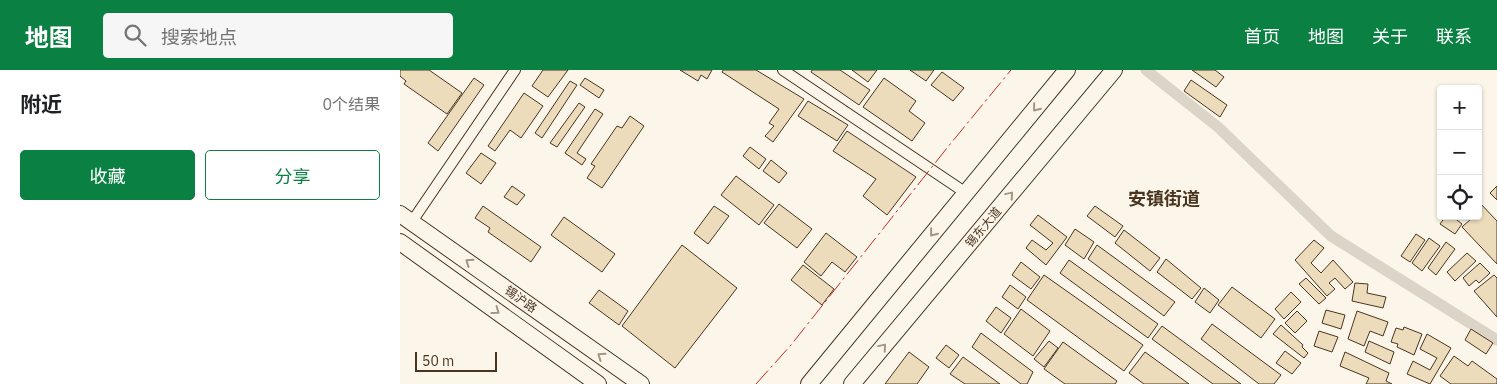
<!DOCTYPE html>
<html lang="zh">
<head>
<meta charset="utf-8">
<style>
	:root { --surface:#fff; --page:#f6f6f6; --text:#202124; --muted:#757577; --line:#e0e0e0; --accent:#0b8043 }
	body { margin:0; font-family:"IBM Plex Sans","Noto Sans SC",sans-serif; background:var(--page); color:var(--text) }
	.controls { position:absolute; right:15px; top:15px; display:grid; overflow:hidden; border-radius:5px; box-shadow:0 1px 4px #0004 }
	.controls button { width:45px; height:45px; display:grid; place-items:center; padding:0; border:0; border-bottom:1px solid var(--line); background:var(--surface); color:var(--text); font:25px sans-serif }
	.scale { position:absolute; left:15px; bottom:12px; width:82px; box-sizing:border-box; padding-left:5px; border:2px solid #4a3520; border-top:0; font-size:14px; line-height:18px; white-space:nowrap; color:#4a3520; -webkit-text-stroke:4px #fbf6e9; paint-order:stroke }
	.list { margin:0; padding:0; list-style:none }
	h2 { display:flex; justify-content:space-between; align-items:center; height:65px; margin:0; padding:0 20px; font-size:21px }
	h2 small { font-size:16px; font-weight:400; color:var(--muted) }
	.actions { display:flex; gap:10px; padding:15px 20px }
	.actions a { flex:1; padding:11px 0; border:1px solid var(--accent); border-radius:5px; text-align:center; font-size:18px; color:var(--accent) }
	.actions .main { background:var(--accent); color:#fff }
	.icon { flex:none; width:28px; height:28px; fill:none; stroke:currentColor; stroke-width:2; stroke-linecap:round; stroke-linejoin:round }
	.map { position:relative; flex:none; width:1097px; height:314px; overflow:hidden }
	header { display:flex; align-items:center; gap:30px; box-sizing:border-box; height:70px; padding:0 25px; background:var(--accent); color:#fff }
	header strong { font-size:24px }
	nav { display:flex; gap:28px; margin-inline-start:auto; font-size:18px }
	.search { width:350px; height:45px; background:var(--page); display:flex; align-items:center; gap:12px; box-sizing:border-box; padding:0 18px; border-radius:5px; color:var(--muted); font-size:19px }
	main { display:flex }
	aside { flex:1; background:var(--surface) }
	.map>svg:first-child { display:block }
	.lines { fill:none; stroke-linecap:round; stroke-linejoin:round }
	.canal { stroke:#dcd4c6; stroke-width:11 }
	.building { fill:#ecdcbc; stroke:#4a3520 }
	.street-casing { stroke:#4a3520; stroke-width:12 }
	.primary-casing { stroke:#4a3520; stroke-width:18 }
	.street { stroke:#fbf6e9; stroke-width:10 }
	.primary { stroke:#fbf6e9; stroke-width:16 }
	.power { stroke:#c62828; stroke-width:1; stroke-dasharray:18 4 2.5 4; stroke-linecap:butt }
	.oneway { stroke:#a29684 }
	.labels { text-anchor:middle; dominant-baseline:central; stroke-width:4; stroke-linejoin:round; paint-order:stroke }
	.street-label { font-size:12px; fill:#4a3520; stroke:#fbf6e9 }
	.district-label { font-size:18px; font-weight:bold; fill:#4a3520; stroke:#fbf6e9 }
</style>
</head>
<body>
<header>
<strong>地图</strong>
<div class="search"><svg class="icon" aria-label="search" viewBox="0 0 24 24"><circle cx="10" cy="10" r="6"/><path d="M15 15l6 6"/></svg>搜索地点</div>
<nav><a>首页</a><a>地图</a><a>关于</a><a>联系</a></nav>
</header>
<main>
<aside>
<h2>附近<small>0个结果</small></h2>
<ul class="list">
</ul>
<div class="actions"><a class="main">收藏</a><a>分享</a></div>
</aside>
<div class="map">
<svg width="1097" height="314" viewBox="0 0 1097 314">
	<rect width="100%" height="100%" fill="#fbf6e9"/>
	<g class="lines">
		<path class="canal" d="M746 0 818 57 931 166 1097 270"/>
	</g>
	<path class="building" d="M0 0H29L62 23 47 44 4 14 6 11 0 6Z
		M143 0H168L148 27 132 16Z
		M280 0H312L307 9 301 5 298 11Z
		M323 0H356L404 29 373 72 365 66 374 56 369 53 379 39 322 2Z
		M412 0H440L470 20 459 35 411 2Z
		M452 0H477L468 12Z
		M510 0H534L526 11Z
		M792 0H815L824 7 816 17Z
		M542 2 564 18 553 31 531 15Z
		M74 8 84 15 38 81 28 73Z
		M185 8 204 20 199 28 180 15Z
		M484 8 516 31 509 41 525 53 512 71 463 37Z
		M791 10 827 35 820 47 784 21Z
		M170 11 177 15 142 68 135 63Z
		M124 23 143 36 121 68 110 60 95 81 88 76Z
		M408 31 448 55 437 71 398 46Z
		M179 33 185 37 157 77 150 73Z
		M195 39 203 44 177 83 186 89 182 95 165 83Z
		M230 46 244 56 202 118 187 108 195 96 191 94 217 56 222 58Z
		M447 61 516 107 487 145 463 126 476 109 433 81Z
		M350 77 366 89 359 99 343 86Z
		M81 83 96 93 81 114 66 103Z
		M371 90 387 103 379 113 363 101Z
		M336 106 374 135 359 155 321 125Z
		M112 116 125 125 117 135 104 127Z
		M1097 116V130L1090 123Z
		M1078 131 1097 151V194L1062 157 1072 148 1070 146H1078Z
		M379 134 412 159 397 178 364 153Z
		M83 136 141 177 131 192 88 162 90 158 75 148Z
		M314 136 329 146 308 174 294 163Z
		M695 136 723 156 715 167 687 146Z
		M638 145 667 167 646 195 626 178 632 170 646 180 653 173 630 155Z
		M1046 146H1052L1062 154 1055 164 1040 154Z
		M164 147 215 184 202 202 151 165Z
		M675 159 694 172 684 189 665 175Z
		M724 160 760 188 750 201 715 173Z
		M426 163 457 187 445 202 432 192 421 206 404 192Z
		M1016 164 1025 170 1010 192 1001 186Z
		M1029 168 1040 176 1022 201 1012 193Z
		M914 170 924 178 911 193 921 203 933 190 953 212 945 219 935 208 929 213 935 219 927 226 895 190Z
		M1046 172 1055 179 1036 205 1028 198Z
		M282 175 337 218 275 298 222 256Z
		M697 175 775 232 764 246 688 189Z
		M1067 183 1076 191 1055 211 1047 202Z
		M766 189 801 218 792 229 757 202Z
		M669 190 758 254 748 268 660 203Z
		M621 192 640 207 631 219 612 205Z
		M1080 193 1090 203 1079 213 1076 210 1069 216 1063 208Z
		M403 195 434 219 422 235 391 210Z
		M644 205 743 275 724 301 627 230Z
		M1094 205 1097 208V247L1074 221Z
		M906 208 926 228 919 234 899 214Z
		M955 213 968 214 967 223 986 227 983 238 952 231Z
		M610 215 626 227 618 239 602 227Z
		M832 217 875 249 861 268 818 235Z
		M804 218 819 230 810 243 795 232Z
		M199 220 228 241 219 255 189 233Z
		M891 222 901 232 884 249 875 239Z
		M596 237 611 248 601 263 586 251Z
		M621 239 650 261 633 286 604 264Z
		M926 240 945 245 941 259 922 253Z
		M897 241 907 251 895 263 885 253Z
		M957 241 988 252 983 266 970 261 964 276 948 269Z
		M812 254 881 305 874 314H859L801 269Z
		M881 255 903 275 902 277 908 283 904 288 873 264Z
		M762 256 841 314H813L752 269Z
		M1004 257 1022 264 1014 285 997 277 998 274 991 272 996 258 1003 260Z
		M1071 259 1093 273 1086 284 1065 270Z
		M919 261 938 267 932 282 914 276Z
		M581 263 633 302 627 314H621L572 277Z
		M1027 264 1051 278 1030 314 1007 304 1013 291 1030 300 1037 288 1020 279Z
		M649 271 658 278 644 297 634 289Z
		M969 271 994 282 990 294 965 282Z
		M663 272 717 311 715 314H665L644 299Z
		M546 275 559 285 549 298 536 288Z
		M885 281 901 293 892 304 876 293Z
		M509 282 529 297 517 314H485Z
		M745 282 789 314H744L729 303Z
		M945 282 989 303 986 311 992 314H966L969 308 940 296Z
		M1054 286 1068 296 1072 291 1097 309V314H1051L1040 306Z
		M563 287 600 314H565L550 304Z"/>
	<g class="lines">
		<defs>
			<path id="street" d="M383 0 566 123
				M11 153 115 0"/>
			<path id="primary" d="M0 144 241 314
				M0 172 198 314
				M409 314 667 0
				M452 314 714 0"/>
		</defs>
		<use href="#street" class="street-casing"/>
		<use href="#primary" class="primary-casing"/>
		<use href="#street" class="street"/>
		<use href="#primary" class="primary"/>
		<path class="power" d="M356 314 391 275 547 78 611 0"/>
	</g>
	<defs><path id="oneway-chevron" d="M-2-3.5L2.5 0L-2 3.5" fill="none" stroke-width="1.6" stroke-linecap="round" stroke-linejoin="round" transform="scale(1.25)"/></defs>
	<g class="oneway">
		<use href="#oneway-chevron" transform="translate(636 38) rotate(129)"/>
		<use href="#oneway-chevron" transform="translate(610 125) rotate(-50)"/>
		<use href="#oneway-chevron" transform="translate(533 163) rotate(129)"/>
		<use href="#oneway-chevron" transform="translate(69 192) rotate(-145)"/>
		<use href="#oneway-chevron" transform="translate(96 241) rotate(36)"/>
		<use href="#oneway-chevron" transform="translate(483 277) rotate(-50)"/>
		<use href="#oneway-chevron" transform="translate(201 286) rotate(-145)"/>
	</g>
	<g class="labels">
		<g class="street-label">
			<text transform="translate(583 157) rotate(-50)">锡东大道</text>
			<text transform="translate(121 229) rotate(35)">锡沪路</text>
		</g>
		<g class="district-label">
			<text x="764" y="128">安镇街道</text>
		</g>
	</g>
</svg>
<div class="controls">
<button>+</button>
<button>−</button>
<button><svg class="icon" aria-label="locate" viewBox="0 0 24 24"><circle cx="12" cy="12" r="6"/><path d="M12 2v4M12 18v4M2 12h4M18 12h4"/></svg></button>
</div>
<div class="scale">50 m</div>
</div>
</main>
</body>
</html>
